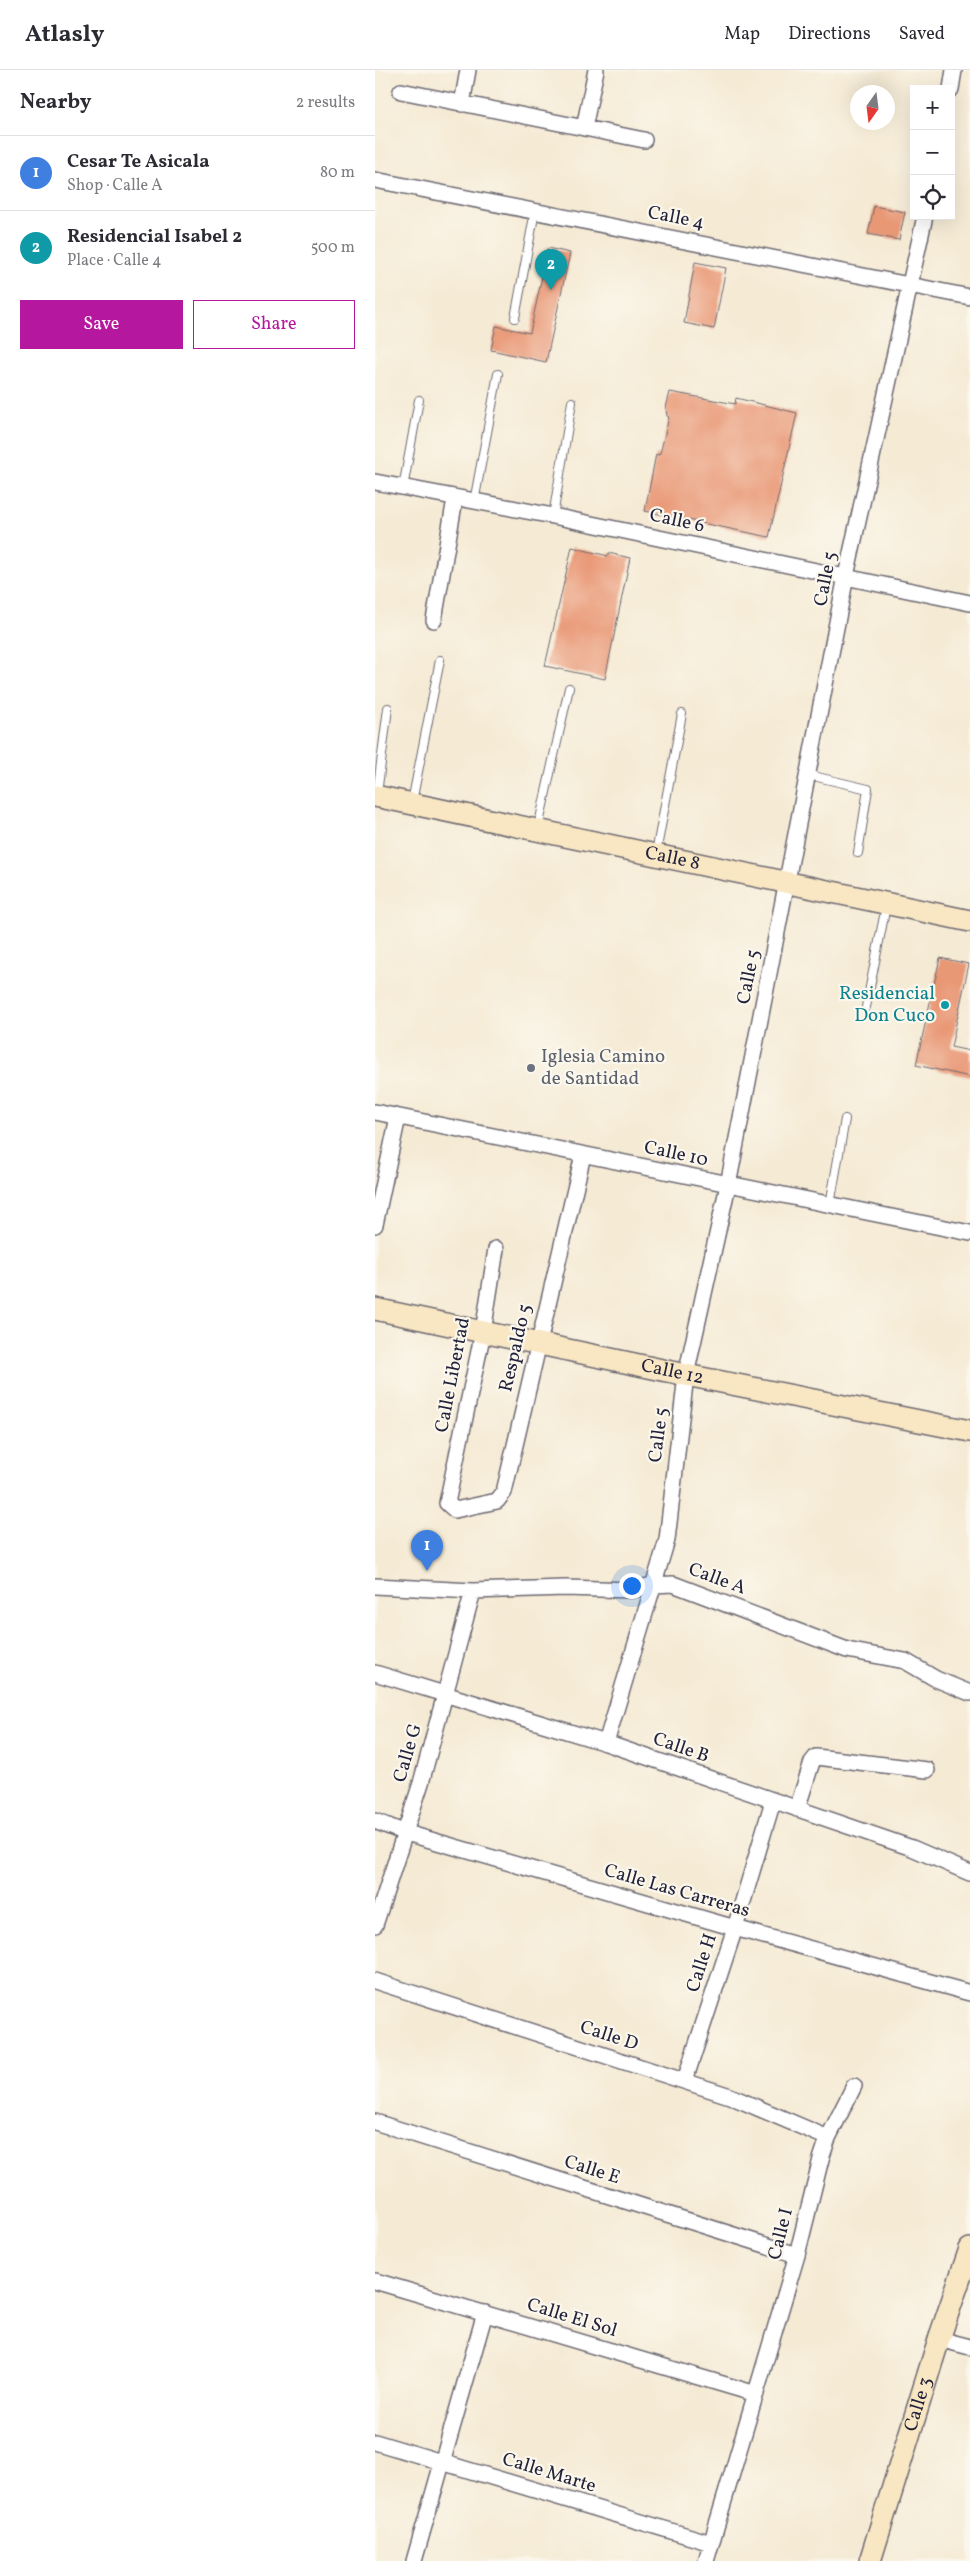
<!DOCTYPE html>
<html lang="en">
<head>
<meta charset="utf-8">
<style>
	:root { --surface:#fff; --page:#f7f7f7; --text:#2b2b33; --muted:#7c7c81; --line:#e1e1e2; --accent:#b5179e }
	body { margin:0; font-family:Vollkorn,serif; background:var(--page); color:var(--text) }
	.controls { position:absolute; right:15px; top:15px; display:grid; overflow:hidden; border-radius:0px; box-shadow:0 5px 20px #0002 }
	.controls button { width:45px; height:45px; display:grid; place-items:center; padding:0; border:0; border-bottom:1px solid var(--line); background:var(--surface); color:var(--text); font:25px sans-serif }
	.compass { position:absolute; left:475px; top:15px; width:45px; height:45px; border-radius:50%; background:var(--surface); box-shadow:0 5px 20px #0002; rotate:194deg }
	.you { position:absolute; left:256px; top:1515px; width:18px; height:18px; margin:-12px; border:4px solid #fff; border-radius:50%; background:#1a73e8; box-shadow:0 0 0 8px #1a73e833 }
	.badge { display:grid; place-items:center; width:32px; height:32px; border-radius:50%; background:var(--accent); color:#fff; font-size:16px; font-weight:700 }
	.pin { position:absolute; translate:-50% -41px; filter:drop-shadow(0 1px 2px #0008) }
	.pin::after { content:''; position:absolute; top:26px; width:18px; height:15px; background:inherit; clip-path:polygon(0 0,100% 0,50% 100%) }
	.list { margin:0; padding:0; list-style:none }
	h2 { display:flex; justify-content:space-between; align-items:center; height:65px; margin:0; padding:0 20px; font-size:21px }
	h2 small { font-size:16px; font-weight:400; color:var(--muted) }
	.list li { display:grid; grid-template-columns:32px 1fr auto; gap:15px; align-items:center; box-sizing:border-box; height:75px; padding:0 20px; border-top:1px solid var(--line) }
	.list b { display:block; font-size:19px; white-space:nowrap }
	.list p { margin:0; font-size:16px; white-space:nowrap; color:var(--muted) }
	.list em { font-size:16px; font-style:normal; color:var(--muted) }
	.actions { display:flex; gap:10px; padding:15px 20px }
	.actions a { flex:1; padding:11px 0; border:1px solid var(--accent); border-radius:0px; text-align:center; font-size:18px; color:var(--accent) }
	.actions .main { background:var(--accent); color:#fff }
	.icon { flex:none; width:28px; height:28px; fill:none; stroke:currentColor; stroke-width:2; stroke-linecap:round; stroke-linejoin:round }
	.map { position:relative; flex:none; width:595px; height:2491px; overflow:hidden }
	header { display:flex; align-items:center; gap:30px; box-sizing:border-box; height:70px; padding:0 25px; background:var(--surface); border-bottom:1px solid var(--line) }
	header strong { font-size:24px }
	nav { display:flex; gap:28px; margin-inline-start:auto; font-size:18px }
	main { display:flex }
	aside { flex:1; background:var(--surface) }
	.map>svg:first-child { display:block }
	.building { fill:#e99876 }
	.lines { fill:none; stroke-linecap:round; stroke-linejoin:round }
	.lane-casing { stroke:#6c6871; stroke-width:10 }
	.street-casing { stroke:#6c6871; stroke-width:18 }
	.secondary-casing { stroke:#6c6871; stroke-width:24 }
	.lane { stroke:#fff; stroke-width:8 }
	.street { stroke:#fff; stroke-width:15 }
	.secondary { stroke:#f9e7c3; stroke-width:21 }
	.culture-dot { fill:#0f9aa8; stroke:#fbf7ec; stroke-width:2 }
	.worship-dot { fill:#6b7280; stroke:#fbf7ec; stroke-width:2 }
	.labels { text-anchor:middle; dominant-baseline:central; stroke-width:4.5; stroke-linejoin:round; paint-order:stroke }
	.street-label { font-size:19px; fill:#22223b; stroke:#fbf7ec }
	.culture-label { font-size:19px; fill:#0d838f; stroke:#fbf7ec; text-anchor:end }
	.worship-label { font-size:19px; fill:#5b616d; stroke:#fbf7ec; text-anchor:start }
</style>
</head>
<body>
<header>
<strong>Atlasly</strong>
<nav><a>Map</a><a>Directions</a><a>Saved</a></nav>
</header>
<main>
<aside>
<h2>Nearby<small>2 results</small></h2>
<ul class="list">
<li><span class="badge" style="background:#3f7fe0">1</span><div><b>Cesar Te Asicala</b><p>Shop · Calle A</p></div><em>80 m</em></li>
<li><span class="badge" style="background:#0f9aa8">2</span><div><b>Residencial Isabel 2</b><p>Place · Calle 4</p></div><em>500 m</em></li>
</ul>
<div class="actions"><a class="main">Save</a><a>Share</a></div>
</aside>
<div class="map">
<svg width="595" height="2491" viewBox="0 0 595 2491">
	<rect width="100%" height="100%" fill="#fbf7ec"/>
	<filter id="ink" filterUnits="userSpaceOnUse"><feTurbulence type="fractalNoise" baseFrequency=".02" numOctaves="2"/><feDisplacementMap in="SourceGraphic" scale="10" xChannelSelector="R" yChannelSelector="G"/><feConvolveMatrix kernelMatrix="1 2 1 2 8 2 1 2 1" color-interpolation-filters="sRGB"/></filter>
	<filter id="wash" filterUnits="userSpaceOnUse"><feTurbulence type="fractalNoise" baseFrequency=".0096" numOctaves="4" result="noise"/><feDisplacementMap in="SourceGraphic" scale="20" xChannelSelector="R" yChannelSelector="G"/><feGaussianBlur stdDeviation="1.12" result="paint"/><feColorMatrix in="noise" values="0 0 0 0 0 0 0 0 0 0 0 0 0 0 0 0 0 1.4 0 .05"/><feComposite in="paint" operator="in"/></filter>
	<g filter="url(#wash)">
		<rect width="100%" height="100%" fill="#f5ead4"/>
		<g id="blocks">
			<path class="building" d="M499 136 530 142 524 170 493 164Z
				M173 178 195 183 171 292 116 280 121 256 155 263Z
				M320 192 351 198 339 259 309 253Z
				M295 322 360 334 361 328 422 343 394 467 270 441 281 384 284 385 286 380 294 347 292 346 291 338Z
				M197 477 233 486 234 483 255 488 230 609 170 596Z
				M565 888 594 894 576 977 595 981V1007L541 995Z"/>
		</g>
	</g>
	<g filter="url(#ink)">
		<use href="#blocks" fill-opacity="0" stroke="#6c6871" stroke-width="1"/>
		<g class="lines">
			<defs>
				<path id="lane" d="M140 248 160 141
					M28 418 44 330
					M99 432 123 304
					M178 446 197 332
					M434 705 493 719 483 783
					M2 724 13 638
					M37 732 65 590
					M163 758 194 618
					M281 783 307 644
					M491 937 511 836
					M455 1135 470 1049"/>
				<path id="street" d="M576 19 579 0
					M26 21 269 70
					M87 34 93 0
					M209 58 221 0
					M0 110 595 227
					M0 412 178 446 595 533
					M59 550 80 429
					M0 1042 595 1163
					M0 1155 23 1047
					M121 1179 108 1262 72 1433 80 1440 122 1431 129 1422 208 1085
					M0 1516 98 1521 190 1518 257 1520 277 1515 298 1514 472 1580 530 1591 561 1609 595 1623
					M0 1603 231 1673 537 1778 595 1803
					M231 1673 292 1470 311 1305 353 1115 471 506 550 146
					M422 1739 437 1692 441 1687 552 1700
					M0 1751 28 1762 360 1858 595 1923
					M0 1855 46 1713 98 1521
					M0 1911 355 2026 453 2068
					M310 2010 360 1858 398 1731
					M0 2052 422 2185
					M0 2211 381 2324
					M564 2269 595 2277
					M0 2372 336 2473
					M39 2491 110 2243
					M331 2491 422 2185 446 2089 453 2068 479 2016"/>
				<g id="secondary">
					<path id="s1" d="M0 726 595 851"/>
					<path id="s2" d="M0 1239 311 1305 595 1361"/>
					<path id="s3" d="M495 2491 564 2269 595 2179"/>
				</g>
			</defs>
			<use href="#lane" class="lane-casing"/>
			<use href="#street" class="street-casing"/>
			<use href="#secondary" class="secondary-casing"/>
			<use href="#lane" class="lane"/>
			<use href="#street" class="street"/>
			<use href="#secondary" class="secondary"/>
		</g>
	</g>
	<circle class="culture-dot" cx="570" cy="935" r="5"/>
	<circle class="worship-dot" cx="156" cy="998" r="5"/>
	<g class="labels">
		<g class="street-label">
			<text transform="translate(301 148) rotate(11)">Calle 4</text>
			<text transform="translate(302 451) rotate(12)">Calle 6</text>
			<text transform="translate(451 509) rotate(-79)">Calle 5</text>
			<text stroke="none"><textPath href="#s1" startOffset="304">Calle 8</textPath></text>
			<text transform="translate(374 907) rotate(-79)">Calle 5</text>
			<text transform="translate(301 1084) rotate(12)">Calle 10</text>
			<text transform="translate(141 1278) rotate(-77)">Respaldo 5</text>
			<text stroke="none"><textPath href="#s2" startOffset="304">Calle 12</textPath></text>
			<text transform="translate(78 1305) rotate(-79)">Calle Libertad</text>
			<text transform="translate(284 1365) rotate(-83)">Calle 5</text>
			<text transform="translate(342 1509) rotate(20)">Calle A</text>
			<text transform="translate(306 1678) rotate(19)">Calle B</text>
			<text transform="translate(33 1683) rotate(-74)">Calle G</text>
			<text transform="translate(302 1821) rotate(16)">Calle Las Carreras</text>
			<text transform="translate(327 1893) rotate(-72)">Calle H</text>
			<text transform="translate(234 1966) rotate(18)">Calle D</text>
			<text transform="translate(217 2100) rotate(18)">Calle E</text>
			<text transform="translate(406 2164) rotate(-76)">Calle I</text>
			<text transform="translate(197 2248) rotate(17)">Calle El Sol</text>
			<text stroke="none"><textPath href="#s3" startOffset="164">Calle 3</textPath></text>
			<text transform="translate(174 2403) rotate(17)">Calle Marte</text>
		</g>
		<g class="culture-label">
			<text x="560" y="924">Residencial<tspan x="560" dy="22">Don Cuco</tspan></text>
		</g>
		<g class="worship-label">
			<text x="166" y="987">Iglesia Camino<tspan x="166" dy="22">de Santidad</tspan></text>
		</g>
	</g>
</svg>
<div class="controls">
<button>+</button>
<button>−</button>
<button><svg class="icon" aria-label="locate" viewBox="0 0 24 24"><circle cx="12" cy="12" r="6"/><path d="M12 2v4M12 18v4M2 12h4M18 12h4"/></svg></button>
</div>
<svg class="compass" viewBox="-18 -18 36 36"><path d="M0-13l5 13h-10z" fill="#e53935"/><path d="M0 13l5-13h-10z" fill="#7c7c81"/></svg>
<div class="you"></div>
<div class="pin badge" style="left:52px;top:1501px;background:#3f7fe0">1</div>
<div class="pin badge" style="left:176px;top:220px;background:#0f9aa8">2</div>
</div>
</main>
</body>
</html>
